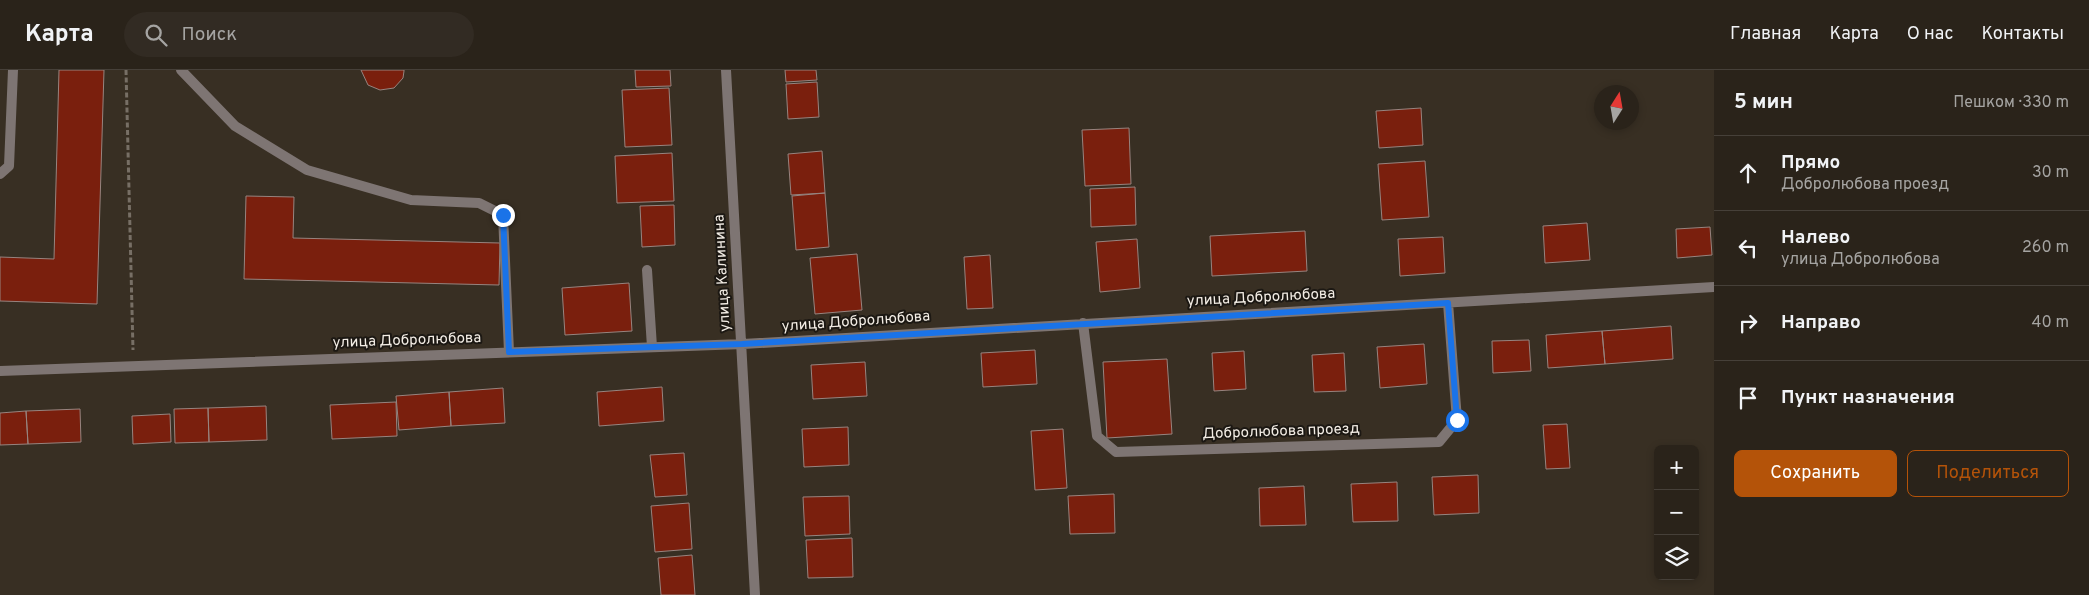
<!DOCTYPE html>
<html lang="ru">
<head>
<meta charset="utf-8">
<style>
	:root { --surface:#2a231a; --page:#322b23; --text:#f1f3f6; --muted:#a5a4a2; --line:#464039; --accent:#b45309 }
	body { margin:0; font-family:Overpass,sans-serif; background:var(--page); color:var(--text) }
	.controls { position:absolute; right:15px; bottom:15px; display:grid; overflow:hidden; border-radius:8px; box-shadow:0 2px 8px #0003 }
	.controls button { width:45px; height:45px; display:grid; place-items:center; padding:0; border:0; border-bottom:1px solid var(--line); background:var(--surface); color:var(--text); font:25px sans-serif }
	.compass { position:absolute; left:1594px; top:15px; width:45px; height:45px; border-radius:50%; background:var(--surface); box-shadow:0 2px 8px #0003; rotate:11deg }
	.stop { position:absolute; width:15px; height:15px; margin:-11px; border:4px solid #1a73e8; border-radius:50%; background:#fff }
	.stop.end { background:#1a73e8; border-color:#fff; box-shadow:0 1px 5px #0008 }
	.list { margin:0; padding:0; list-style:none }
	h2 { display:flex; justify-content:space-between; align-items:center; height:65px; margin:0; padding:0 20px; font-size:21px }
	h2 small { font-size:16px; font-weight:400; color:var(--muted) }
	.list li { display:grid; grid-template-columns:32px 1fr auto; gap:15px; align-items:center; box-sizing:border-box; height:75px; padding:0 20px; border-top:1px solid var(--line) }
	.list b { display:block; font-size:19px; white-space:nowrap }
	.list p { margin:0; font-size:16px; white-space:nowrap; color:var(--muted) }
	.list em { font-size:16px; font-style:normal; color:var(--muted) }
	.actions { display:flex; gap:10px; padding:15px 20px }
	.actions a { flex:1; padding:11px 0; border:1px solid var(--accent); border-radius:8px; text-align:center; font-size:18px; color:var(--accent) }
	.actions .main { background:var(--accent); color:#fff }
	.icon { flex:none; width:28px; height:28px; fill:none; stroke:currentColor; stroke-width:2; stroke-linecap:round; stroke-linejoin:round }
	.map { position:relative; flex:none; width:1714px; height:525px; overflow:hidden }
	header { display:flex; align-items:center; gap:30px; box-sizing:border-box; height:70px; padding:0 25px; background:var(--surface); border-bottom:1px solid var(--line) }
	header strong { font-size:24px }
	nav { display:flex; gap:28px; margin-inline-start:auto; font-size:18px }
	.search { width:350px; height:45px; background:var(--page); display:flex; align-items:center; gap:12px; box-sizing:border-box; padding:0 18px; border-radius:28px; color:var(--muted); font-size:19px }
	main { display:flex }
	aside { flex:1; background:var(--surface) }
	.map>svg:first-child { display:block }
	.building { fill:#7a1f0d; stroke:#97847f }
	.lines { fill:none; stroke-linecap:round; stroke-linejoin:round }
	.path { stroke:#776f65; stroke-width:3; stroke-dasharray:5 2.5; stroke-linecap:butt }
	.lane { stroke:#7e7573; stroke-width:10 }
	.street { stroke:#7e7573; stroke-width:10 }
	.route { stroke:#1a73e8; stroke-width:6 }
	.labels { text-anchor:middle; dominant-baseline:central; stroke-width:4; stroke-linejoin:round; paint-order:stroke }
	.street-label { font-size:15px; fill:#f3ede5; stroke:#1c1813 }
</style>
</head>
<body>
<header>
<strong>Карта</strong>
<div class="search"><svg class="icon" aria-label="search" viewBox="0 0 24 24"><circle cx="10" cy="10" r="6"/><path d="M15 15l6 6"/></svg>Поиск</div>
<nav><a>Главная</a><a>Карта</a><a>О нас</a><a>Контакты</a></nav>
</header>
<main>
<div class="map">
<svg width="1714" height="525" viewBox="0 0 1714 525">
	<rect width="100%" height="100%" fill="#382f23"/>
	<path class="building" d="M59 0H104L97 234 0 231V187L54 189Z
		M361 0H404V1L403 8 394 18 380 20 368 15Z
		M635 0H670L671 16 636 17Z
		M785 0H816L817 10 786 12Z
		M817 12 819 47 788 49 786 14Z
		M669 18 672 75 625 77 622 20Z
		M1421 38 1423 75 1379 78 1376 41Z
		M1129 58 1131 114 1085 116 1082 60Z
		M822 81 825 123 791 125 788 84Z
		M672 83 674 131 617 133 615 86Z
		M1425 91 1429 147 1382 150 1378 94Z
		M1135 117 1136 155 1091 157 1090 119Z
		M825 123 829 177 796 180 792 126Z
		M246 126 294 127 293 168 500 173 499 215 244 209Z
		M674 135 675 175 642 177 640 136Z
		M1587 153 1590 190 1545 193 1543 156Z
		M1710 157 1712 185 1677 188 1676 159Z
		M1305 161 1307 201 1212 206 1210 166Z
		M1443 167 1445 203 1400 206 1398 169Z
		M1137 169 1140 218 1100 222 1096 172Z
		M857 184 862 240 815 244 810 188Z
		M990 185 993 238 967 239 964 187Z
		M629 213 632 261 565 265 562 218Z
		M1671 256 1673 289 1605 294 1602 261Z
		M1602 261 1605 294 1548 298 1546 265Z
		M1529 270 1531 301 1493 303 1492 271Z
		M1424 274 1427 314 1380 318 1377 277Z
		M1035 280 1037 314 983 317 981 283Z
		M1244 281 1246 319 1214 321 1212 283Z
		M1344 283 1346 321 1314 322 1312 285Z
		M1167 289 1172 364 1107 368 1103 292Z
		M865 292 867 326 813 329 811 295Z
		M662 317 664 351 599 356 597 322Z
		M503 318 505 353 451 356 449 322Z
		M449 322 451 356 399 360 396 326Z
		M396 332 397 366 332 369 330 335Z
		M266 336 267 370 209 372 208 338Z
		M208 338 209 372 175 373 174 339Z
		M80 339 81 372 28 374 26 341Z
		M26 341 28 374 0 375V343Z
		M170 344 171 372 133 374 132 346Z
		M1567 354 1570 398 1546 399 1543 355Z
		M848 357 849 395 804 397 802 359Z
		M1063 359 1067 418 1035 420 1031 361Z
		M684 383 687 425 655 427 650 385Z
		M1478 405 1479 443 1434 445 1432 407Z
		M1397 412 1398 451 1353 452 1351 414Z
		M1304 416 1306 455 1260 456 1259 418Z
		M1114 424 1115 463 1070 464 1068 426Z
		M849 426 850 464 805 466 803 427Z
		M689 433 692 479 655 482 651 436Z
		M852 468 853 507 808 508 806 470Z
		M692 485 695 525H661L658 488Z"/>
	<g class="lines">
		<path class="path" d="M126 0 133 280"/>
		<path class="lane" d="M181 0 235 56 307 100 411 130 479 133 503 145 509 282
			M0 104 9 96 13 0
			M647 200 652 277"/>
		<path class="street" d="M726 0 755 525
			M1083 253 1097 366 1116 382 1439 372 1457 350 1448 233
			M0 301 743 274 1714 217"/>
	</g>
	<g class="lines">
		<path class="route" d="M503 145 509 282 742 274 1448 233 1457 350"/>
	</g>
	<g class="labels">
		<g class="street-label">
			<text transform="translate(723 203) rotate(-93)">улица Калинина</text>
			<text transform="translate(1261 228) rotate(-3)">улица Добролюбова</text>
			<text transform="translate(856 252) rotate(-4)">улица Добролюбова</text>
			<text transform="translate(407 271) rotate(-2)">улица Добролюбова</text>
			<text transform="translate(1281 362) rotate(-2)">Добролюбова проезд</text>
		</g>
	</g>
</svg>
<div class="controls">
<button>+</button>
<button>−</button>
<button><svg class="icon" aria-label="layers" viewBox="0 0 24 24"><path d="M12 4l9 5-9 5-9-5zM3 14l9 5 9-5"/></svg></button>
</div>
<svg class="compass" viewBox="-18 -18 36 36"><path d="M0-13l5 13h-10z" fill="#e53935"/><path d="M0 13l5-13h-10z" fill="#a5a4a2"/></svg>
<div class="stop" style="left:1457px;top:350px"></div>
<div class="stop end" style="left:503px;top:145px"></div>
</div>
<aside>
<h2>5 мин<small>Пешком · 330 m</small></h2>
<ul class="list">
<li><svg class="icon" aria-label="ahead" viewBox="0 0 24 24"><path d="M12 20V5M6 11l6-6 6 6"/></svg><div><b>Прямо</b><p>Добролюбова проезд</p></div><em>30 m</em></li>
<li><svg class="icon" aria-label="left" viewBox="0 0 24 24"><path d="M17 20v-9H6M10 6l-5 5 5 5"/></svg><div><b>Налево</b><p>улица Добролюбова</p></div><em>260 m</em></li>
<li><svg class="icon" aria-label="right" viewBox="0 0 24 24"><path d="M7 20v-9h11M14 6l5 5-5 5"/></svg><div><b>Направо</b></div><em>40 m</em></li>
<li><svg class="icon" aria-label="arrive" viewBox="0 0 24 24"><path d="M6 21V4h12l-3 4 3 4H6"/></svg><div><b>Пункт назначения</b></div></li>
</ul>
<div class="actions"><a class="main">Сохранить</a><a>Поделиться</a></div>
</aside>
</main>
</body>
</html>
